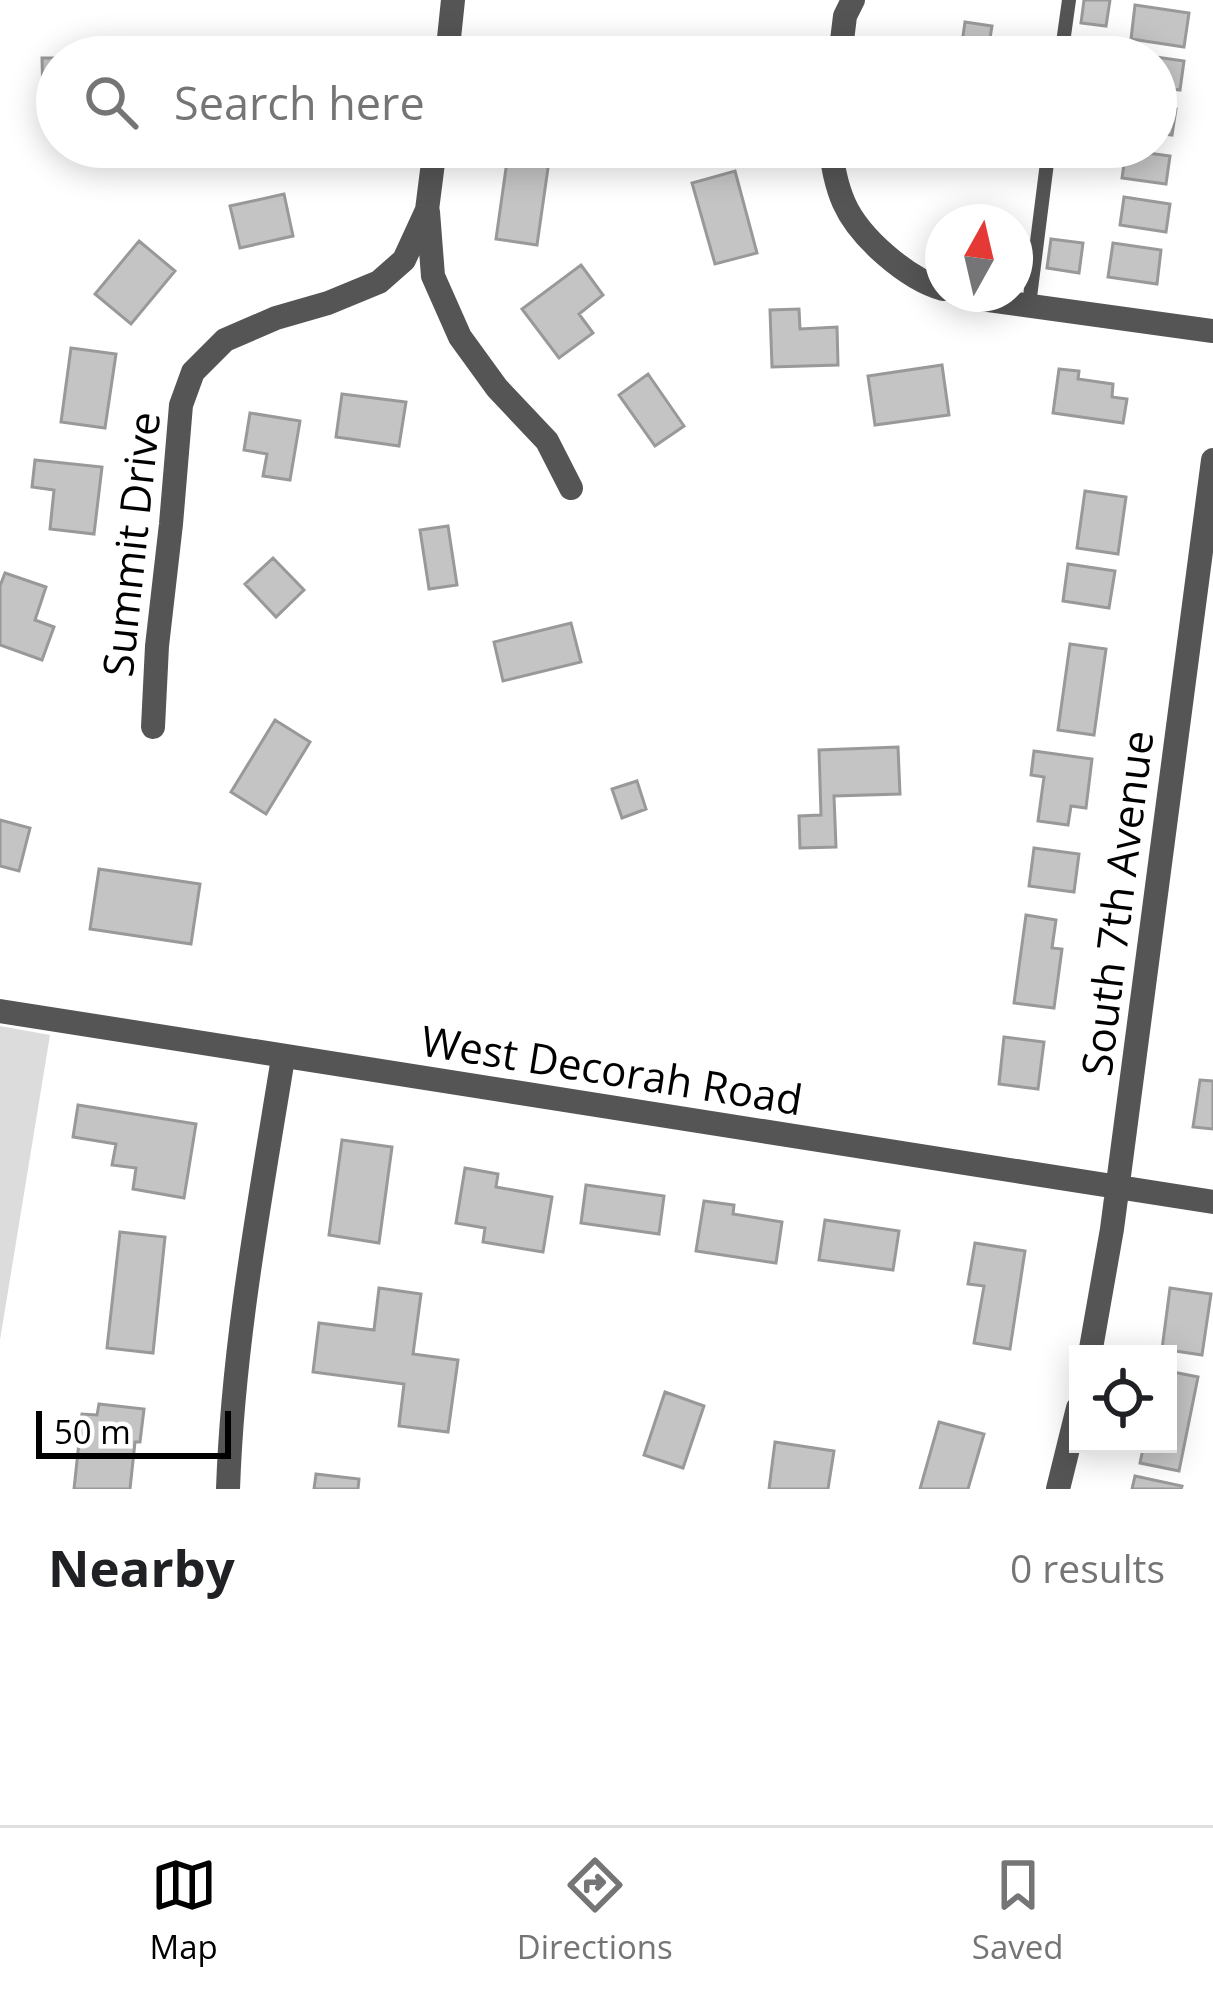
<!DOCTYPE html>
<html lang="en">
<head>
<meta charset="utf-8">
<style>
	:root { --surface:#fff; --page:#f6f6f6; --text:#202124; --muted:#757577; --line:#e0e0e0; --accent:#000 }
	body { margin:0; font-family:"Open Sans",sans-serif; background:var(--page); color:var(--text) }
	.controls { position:absolute; right:36px; bottom:36px; display:grid; overflow:hidden; border-radius:0px; box-shadow:0 6px 30px #0003 }
	.controls button { width:108px; height:108px; display:grid; place-items:center; padding:0; border:0; border-bottom:3px solid var(--line); background:var(--surface); color:var(--text); font:60px sans-serif }
	.compass { position:absolute; left:925px; top:204px; width:108px; height:108px; border-radius:50%; background:var(--surface); box-shadow:0 6px 30px #0003; rotate:8deg }
	.scale { position:absolute; left:36px; bottom:30px; width:195px; box-sizing:border-box; padding-left:12px; border:6px solid #000; border-top:0; font-size:33px; line-height:42px; white-space:nowrap; color:#000; -webkit-text-stroke:9px #fff; paint-order:stroke }
	.list { margin:0; padding:0; list-style:none }
	h2 { display:flex; justify-content:space-between; align-items:center; height:156px; margin:0; padding:0 48px; font-size:51px }
	h2 small { font-size:39px; font-weight:400; color:var(--muted) }
	.icon { flex:none; width:66px; height:66px; fill:none; stroke:currentColor; stroke-width:2; stroke-linecap:round; stroke-linejoin:round }
	.map { position:relative; flex:none; width:1213px; height:1489px; overflow:hidden }
	.search { position:absolute; background:var(--surface); box-shadow:0 6px 30px #0003; left:36px; right:36px; top:36px; height:132px; display:flex; align-items:center; gap:30px; box-sizing:border-box; padding:0 42px; border-radius:66px; color:var(--muted); font-size:45px }
	.sheet { height:336px; background:var(--surface) }
	nav { display:flex; justify-content:space-around; align-items:center; box-sizing:border-box; height:168px; border-top:3px solid var(--line); background:var(--surface); font-size:33px; color:var(--muted) }
	nav a { display:grid; justify-items:center; gap:6px }
	nav .on { color:var(--accent) }
	.map>svg:first-child { display:block }
	.green { fill:#dcdcdc }
	.building { fill:#c4c4c4; stroke:#999; stroke-width:3 }
	.lines { fill:none; stroke-linecap:round; stroke-linejoin:round }
	.service { stroke:#555; stroke-width:14 }
	.minor { stroke:#555; stroke-width:24 }
	.tertiary { stroke:#555; stroke-width:24 }
	.labels { text-anchor:middle; dominant-baseline:central; stroke-width:10; stroke-linejoin:round; paint-order:stroke }
	.street-label { font-size:42px; fill:#000; stroke:#fff }
</style>
</head>
<body>
<div class="map">
<svg width="1213" height="1489" viewBox="0 0 1213 1489">
	<rect width="100%" height="100%" fill="#fff"/>
	<path class="green" d="M0 1026 50 1035 0 1340Z"/>
	<path class="building" d="M1084 0H1110L1106 26 1081 23Z
		M1135 5 1189 13 1184 47 1131 39Z
		M965 22 992 26 987 57H936L938 47 961 50Z
		M614 39 615 57H527V41Z
		M724 39 727 57H689L687 44Z
		M1156 57 1184 61 1180 90 1156 87Z
		M42 58H57V97H43Z
		M1156 106 1176 109 1172 135 1156 133Z
		M509 147H551L537 245 496 239Z
		M1126 150 1170 156 1166 184 1122 178Z
		M735 171 757 253 715 264 692 183Z
		M284 194 293 236 240 248 230 206Z
		M1124 197 1170 204 1166 232 1120 225Z
		M1051 239 1083 243 1079 273 1047 268Z
		M139 241 175 271 131 324 95 294Z
		M1113 243 1161 250 1157 284 1108 277Z
		M581 265 603 295 579 314 593 333 559 358 522 309Z
		M799 309 800 329 837 327 838 365 772 367 770 310Z
		M71 348 116 354 105 428 61 422Z
		M942 365 949 415 875 425 868 376Z
		M1059 369 1079 371 1078 379 1113 384 1112 397 1127 399 1123 423 1053 413Z
		M648 374 684 426 655 446 619 395Z
		M342 394 406 402 399 446 336 437Z
		M250 413 300 421 290 480 263 476 267 454 244 450Z
		M35 460 102 467 94 534 50 529 54 490 32 487Z
		M1085 491 1126 497 1118 554 1077 548Z
		M448 526 457 585 429 589 420 530Z
		M273 558 304 590 276 617 245 584Z
		M1068 564 1115 571 1109 608 1063 601Z
		M5 573 46 587 35 620 54 627 42 660 0 645V586Z
		M571 623 581 662 503 681 494 642Z
		M1070 644 1106 649 1094 735 1058 730Z
		M275 720 310 742 266 814 231 792Z
		M898 747 900 794 834 796 836 847 800 848 799 816 821 815 819 750Z
		M1034 751 1092 759 1086 808 1071 806 1068 825 1038 821 1044 777 1031 775Z
		M637 781 646 809 622 818 612 789Z
		M0 820 30 828 19 871 0 866Z
		M1034 848 1079 854 1074 892 1029 886Z
		M99 869 200 884 191 944 90 929Z
		M1026 915 1056 920 1052 948 1062 949 1054 1008 1014 1003Z
		M1004 1037 1044 1042 1038 1089 999 1084Z
		M1200 1080 1213 1081V1129L1193 1127Z
		M78 1105 196 1124 184 1198 133 1189 136 1168 112 1165 116 1144 73 1137Z
		M342 1140 392 1147 379 1243 329 1235Z
		M465 1168 498 1174 496 1187 552 1197 543 1252 483 1242 485 1228 456 1223Z
		M586 1185 664 1196 659 1234 581 1223Z
		M704 1201 734 1205 733 1214 782 1222 776 1263 696 1251Z
		M825 1220 899 1231 893 1270 819 1260Z
		M120 1232 165 1237 153 1353 107 1348Z
		M975 1243 1025 1251 1010 1349 974 1343 984 1286 968 1284Z
		M379 1288 421 1294 413 1354 458 1360 448 1432 399 1426 404 1384 313 1372 319 1323 374 1330Z
		M1170 1288 1211 1294 1202 1355 1162 1349Z
		M1168 1371 1198 1377 1179 1471 1140 1463 1144 1444H1168Z
		M665 1392 704 1406 683 1468 644 1455Z
		M99 1404 144 1409 140 1442H135L130 1489H74L82 1414 97 1415Z
		M939 1422 984 1434 968 1489H920Z
		M775 1442 834 1451 828 1489H769Z
		M316 1474 359 1479 358 1489H314Z
		M1135 1476 1182 1486 1181 1489H1132Z"/>
	<g class="lines">
		<path class="service" d="M1061 57 1069 0
			M1029 305 1049 147"/>
		<path class="minor" d="M447 57 453 0
			M840 57 845 16 853 0
			M830 147C833 166 836 185 844 203 859 237 907 279 943 289
			M428 212 433 276 460 337 497 388 547 441 571 488
			M961 294 981 299 1213 331
			M153 727 157 646 171 524 181 405 193 372 225 340 276 318 328 303 379 282 404 260 427 210 435 147
			M228 1489C233 1344 260 1200 283 1058"/>
		<path class="tertiary" d="M0 1011 1213 1202
			M1090 1354 1112 1229 1213 460
			M1058 1489 1078 1408"/>
	</g>
	<g class="labels">
		<g class="street-label">
			<text transform="translate(130 544) rotate(-84)">Summit Drive</text>
			<text transform="translate(1116 903) rotate(-83)">South 7th Avenue</text>
			<text transform="translate(612 1069) rotate(9)">West Decorah Road</text>
		</g>
	</g>
</svg>
<div class="controls">
<button><svg class="icon" aria-label="locate" viewBox="0 0 24 24"><circle cx="12" cy="12" r="6"/><path d="M12 2v4M12 18v4M2 12h4M18 12h4"/></svg></button>
</div>
<svg class="compass" viewBox="-18 -18 36 36"><path d="M0-13l5 13h-10z" fill="#e53935"/><path d="M0 13l5-13h-10z" fill="#757577"/></svg>
<div class="scale">50 m</div>
<div class="search"><svg class="icon" aria-label="search" viewBox="0 0 24 24"><circle cx="10" cy="10" r="6"/><path d="M15 15l6 6"/></svg>Search here</div>
</div>
<section class="sheet">
<h2>Nearby<small>0 results</small></h2>
<ul class="list">
</ul>
</section>
<nav>
<a class="on"><svg class="icon" aria-label="map" viewBox="0 0 24 24"><path d="M3 6l6-2 6 2 6-2v14l-6 2-6-2-6 2zM9 4v14M15 6v14"/></svg>Map</a>
<a><svg class="icon" aria-label="directions" viewBox="0 0 24 24"><path d="M12 3l9 9-9 9-9-9zM9 14v-3h6M13 9l2 2-2 2"/></svg>Directions</a>
<a><svg class="icon" aria-label="saved" viewBox="0 0 24 24"><path d="M7 4h10v16l-5-4-5 4z"/></svg>Saved</a>
</nav>
</body>
</html>
